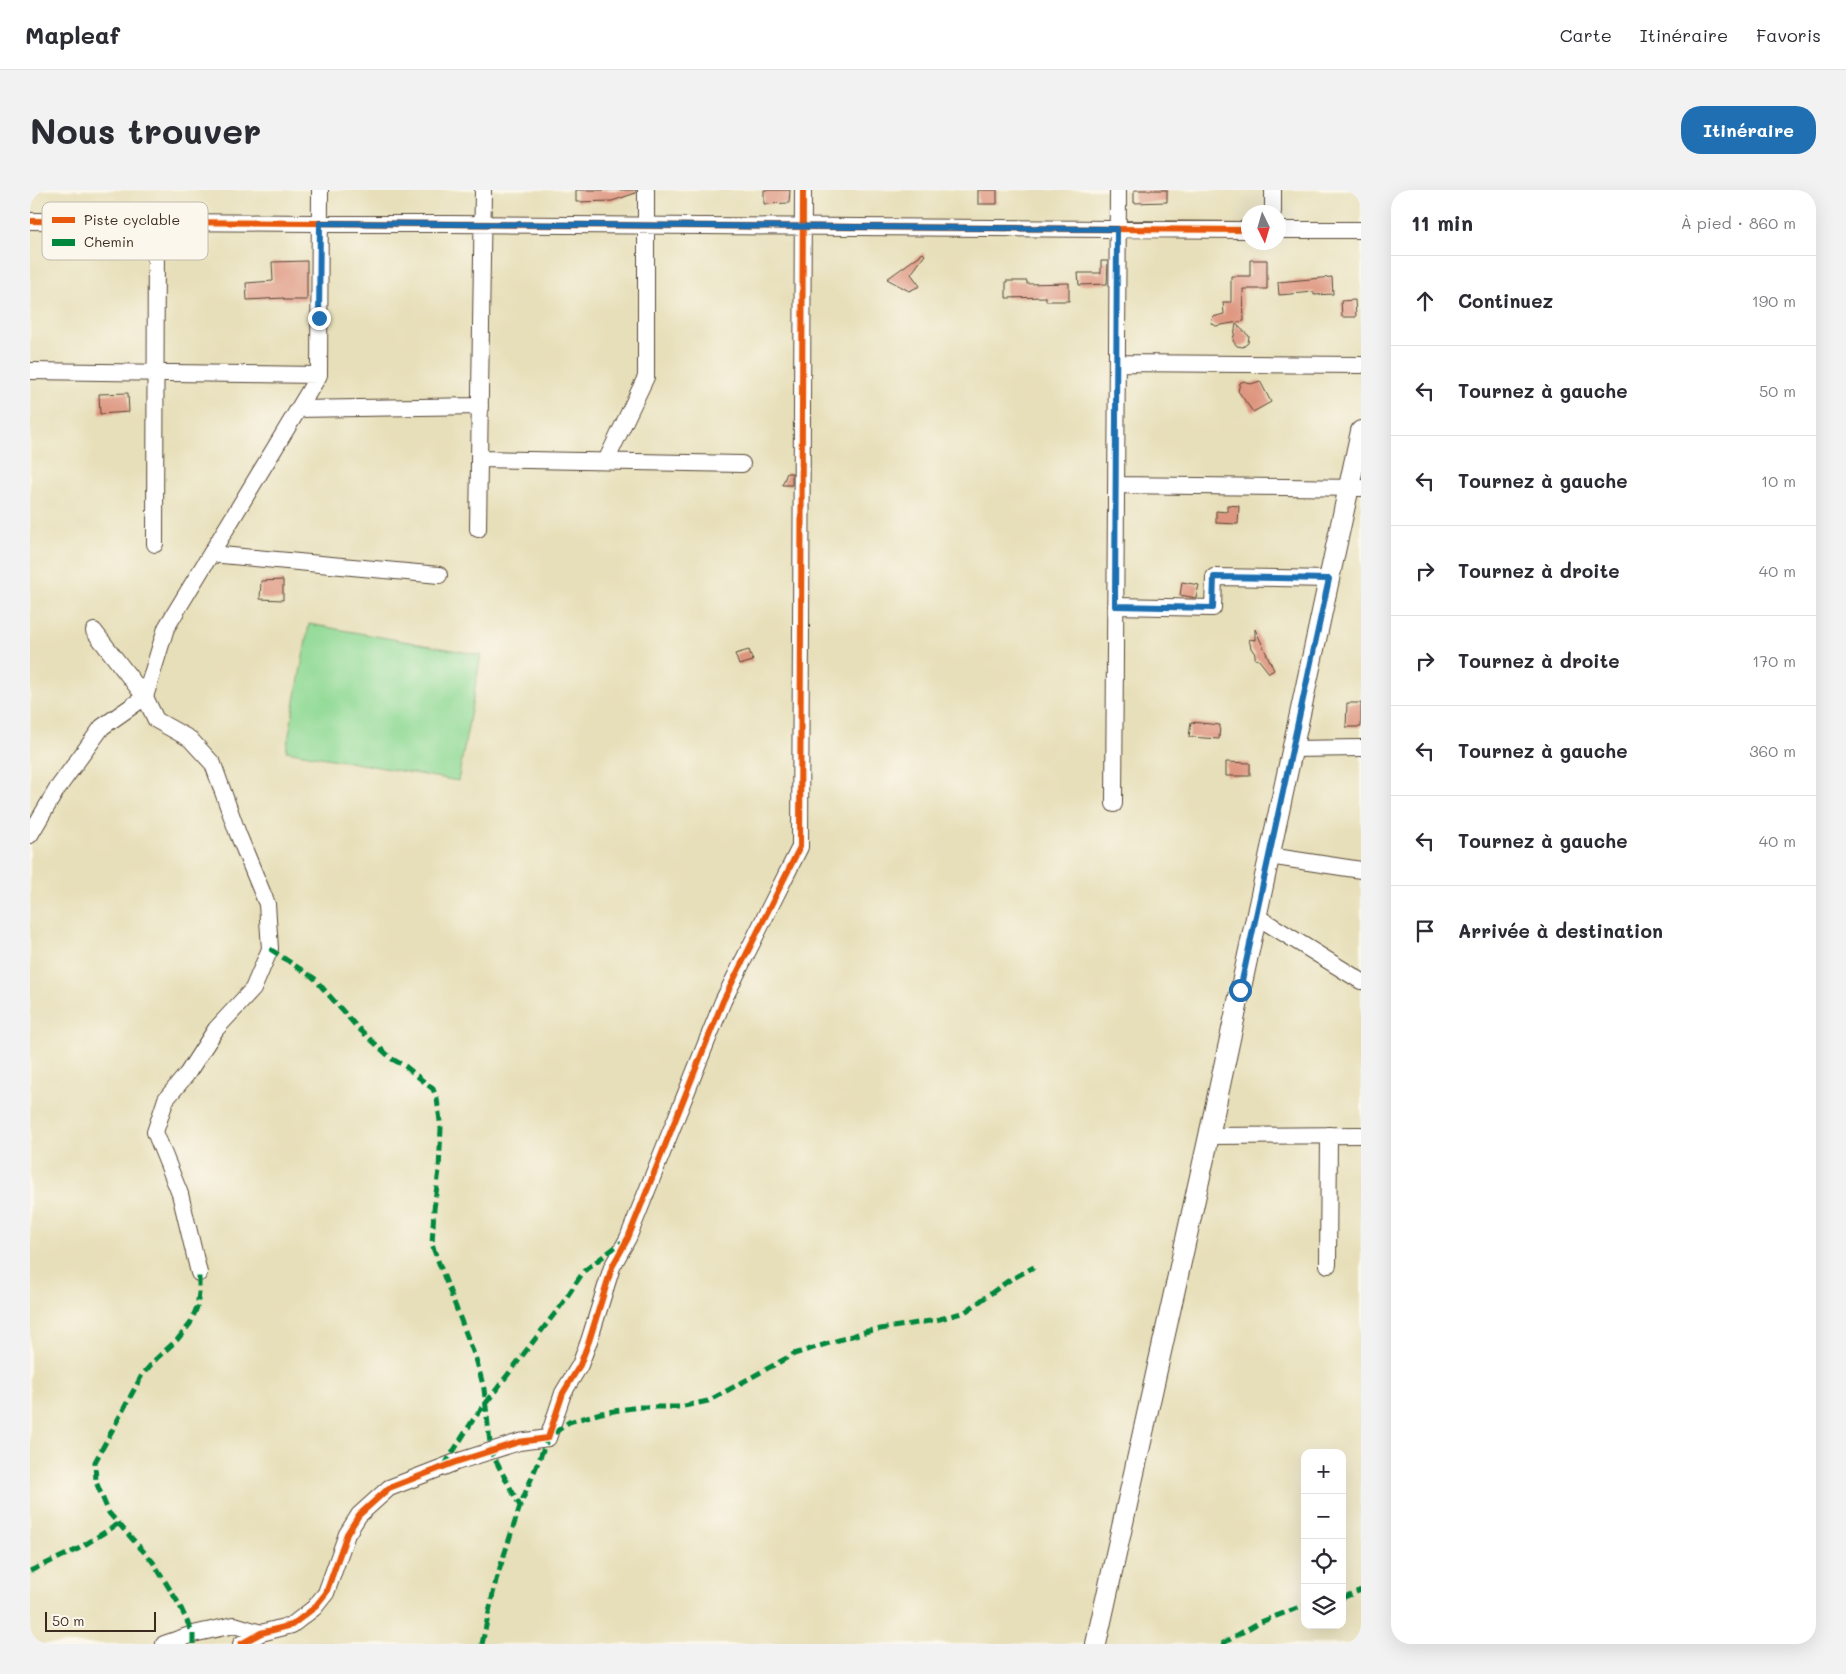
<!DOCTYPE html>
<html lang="fr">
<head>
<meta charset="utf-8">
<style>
	:root { --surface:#fff; --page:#f2f2f3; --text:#2b2b33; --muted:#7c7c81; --line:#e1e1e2; --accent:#1f6fb2 }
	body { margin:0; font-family:Mali,sans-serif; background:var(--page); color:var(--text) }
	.controls { position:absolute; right:15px; bottom:15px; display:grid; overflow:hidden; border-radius:10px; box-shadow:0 5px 20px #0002 }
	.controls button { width:45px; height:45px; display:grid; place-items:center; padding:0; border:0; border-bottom:1px solid var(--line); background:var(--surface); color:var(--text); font:25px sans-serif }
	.compass { position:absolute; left:1211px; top:15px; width:45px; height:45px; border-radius:50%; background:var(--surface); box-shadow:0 5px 20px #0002; rotate:175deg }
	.scale { position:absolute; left:15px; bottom:12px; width:111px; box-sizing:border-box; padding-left:5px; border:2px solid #3b2a1e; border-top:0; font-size:14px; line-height:18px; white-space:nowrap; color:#3b2a1e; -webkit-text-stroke:4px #fbf7ec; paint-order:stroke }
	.stop { position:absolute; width:15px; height:15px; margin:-11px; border:4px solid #1f6fb2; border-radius:50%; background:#fff }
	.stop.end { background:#1f6fb2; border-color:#fff; box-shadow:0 1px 5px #0008 }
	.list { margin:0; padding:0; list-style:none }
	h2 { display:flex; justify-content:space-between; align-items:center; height:65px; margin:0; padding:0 20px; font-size:21px }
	h2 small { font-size:16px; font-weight:400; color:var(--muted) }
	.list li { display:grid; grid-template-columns:32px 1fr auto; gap:15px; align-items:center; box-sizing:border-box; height:90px; padding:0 20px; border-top:1px solid var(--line) }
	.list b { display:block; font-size:19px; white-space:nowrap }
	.list em { font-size:16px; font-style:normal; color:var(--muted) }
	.icon { flex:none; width:28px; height:28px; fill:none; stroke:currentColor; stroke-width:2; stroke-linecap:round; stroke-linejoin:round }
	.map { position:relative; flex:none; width:1331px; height:1454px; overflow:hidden; border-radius:20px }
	header { display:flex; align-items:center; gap:30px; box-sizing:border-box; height:70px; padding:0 25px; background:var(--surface); border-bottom:1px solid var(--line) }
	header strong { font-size:24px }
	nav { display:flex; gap:28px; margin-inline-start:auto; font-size:18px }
	.intro { display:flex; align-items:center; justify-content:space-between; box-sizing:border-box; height:120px; padding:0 30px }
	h1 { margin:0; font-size:35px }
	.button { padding:12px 22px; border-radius:20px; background:var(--accent); color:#fff; font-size:18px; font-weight:700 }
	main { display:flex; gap:30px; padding:0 30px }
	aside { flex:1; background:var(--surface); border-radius:20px; box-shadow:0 5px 20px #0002 }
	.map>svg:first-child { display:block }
	.green { fill:#91da96; stroke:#66825a }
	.building { fill:#de957f }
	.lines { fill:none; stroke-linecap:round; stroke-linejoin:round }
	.minor-casing { stroke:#554535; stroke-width:18 }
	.major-casing { stroke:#554535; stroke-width:22 }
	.minor { stroke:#fff; stroke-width:16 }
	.major { stroke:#fff; stroke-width:20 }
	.quiet { stroke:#00873e; stroke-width:5; stroke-dasharray:10 5; stroke-linecap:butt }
	.cycleway-casing { stroke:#fbf7ec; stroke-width:9 }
	.cycleway { stroke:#e8590c; stroke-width:6 }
	.route { stroke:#1f6fb2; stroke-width:6 }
	.key { fill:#fbf7ec; stroke:#c1baae; stroke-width:1 }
	.key-label { font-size:14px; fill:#3b2a1e }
</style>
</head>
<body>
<header>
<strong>Mapleaf</strong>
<nav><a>Carte</a><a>Itinéraire</a><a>Favoris</a></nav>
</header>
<div class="intro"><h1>Nous trouver</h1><a class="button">Itinéraire</a></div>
<main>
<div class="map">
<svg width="1331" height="1454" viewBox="0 0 1331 1454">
	<rect width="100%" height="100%" fill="#fbf7ec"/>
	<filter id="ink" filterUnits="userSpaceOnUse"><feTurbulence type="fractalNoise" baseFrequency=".02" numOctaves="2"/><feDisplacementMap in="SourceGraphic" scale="10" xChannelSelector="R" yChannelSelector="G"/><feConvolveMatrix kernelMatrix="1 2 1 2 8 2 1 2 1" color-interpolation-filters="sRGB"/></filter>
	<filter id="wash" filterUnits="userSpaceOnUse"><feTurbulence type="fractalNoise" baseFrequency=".0096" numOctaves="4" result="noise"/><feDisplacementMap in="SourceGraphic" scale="20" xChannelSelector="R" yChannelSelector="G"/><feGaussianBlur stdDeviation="1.12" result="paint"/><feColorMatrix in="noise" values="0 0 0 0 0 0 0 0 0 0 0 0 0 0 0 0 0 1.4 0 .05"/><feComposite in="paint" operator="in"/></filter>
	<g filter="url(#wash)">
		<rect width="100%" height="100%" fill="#e7dfb9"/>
		<path class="green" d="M279 434 451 465 428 591 256 561Z"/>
		<g id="blocks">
			<path class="building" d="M546 0H606V3L582 11 546 12Z
				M734 0H760L759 13 734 14Z
				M948 0H967V14H948Z
				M1104 0H1137V12L1104 13Z
				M893 63 895 65 881 84 890 96 879 101 857 89Z
				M1220 70H1237V99H1213L1214 131 1186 136 1181 133 1183 127 1194 124 1193 112H1201V86H1220Z
				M277 71V110H254V108L217 110 216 93 243 91 242 72Z
				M1071 71H1078L1077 94 1049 95 1048 83H1071Z
				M1302 87 1303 104 1284 105V102L1249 105 1248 92Z
				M976 91H997V94L1039 93V111H1016V107L976 108Z
				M1325 110 1326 127H1312L1311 111Z
				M1206 134 1219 146 1218 153 1213 157 1207 156 1203 151Z
				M1214 191 1221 194 1230 191 1241 212 1223 222 1208 201 1210 193Z
				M98 203 99 222 70 224 69 204Z
				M757 283H762V295H752Z
				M1197 315 1209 316 1208 334 1186 333V321L1197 322Z
				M253 390V410L230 409 231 391Z
				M1152 392 1169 395 1166 408 1150 405Z
				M1225 439 1244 480 1239 483 1229 470 1225 469V464L1221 458 1219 449 1225 450Z
				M719 460 723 471 709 475 705 464Z
				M1317 513H1331V537H1316Z
				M1161 532 1190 535 1189 549 1159 547Z
				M1196 572 1220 573V586H1196Z"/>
		</g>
	</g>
	<g filter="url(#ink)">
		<use href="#blocks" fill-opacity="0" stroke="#554535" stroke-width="1"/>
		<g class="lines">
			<defs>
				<path id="minor" d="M1243 22V0
					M0 31 1218 40
					M1248 40H1331
					M1087 173 1331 175
					M0 181 289 185
					M268 219 450 216
					M449 269 712 274
					M576 271 616 187V0
					M1086 295 1331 298
					M448 339 453 0
					M125 354 126 32
					M181 364 409 385
					M1085 416 1183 418 1184 387 1299 389
					M64 441 115 507 126 530 160 549 183 574 208 644 237 714 240 759 223 799 186 839 157 884 136 909 125 942 150 1004 169 1083
					M1262 559 1331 558
					M1084 614 1088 0
					M0 645 27 599 72 537 115 507 136 438 289 185 290 0
					M1239 666 1331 680
					M1226 726 1331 791
					M1179 946 1331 945
					M1298 1075 1299 945
					M134 1454 163 1444 204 1435 231 1443
					M211 1454 231 1443 262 1435 284 1418 296 1403 317 1344 329 1325 359 1298 426 1272 489 1252 518 1248 533 1203 550 1175 559 1151 582 1077 598 1048 693 811 770 657 773 0"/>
				<path id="major" d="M1066 1454 1179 946 1331 241"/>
			</defs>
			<use href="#minor" class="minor-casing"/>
			<use href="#major" class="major-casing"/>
			<use href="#minor" class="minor"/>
			<use href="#major" class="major"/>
			<path class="quiet" d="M240 759 284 788 326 836 362 869 375 876 403 899 407 909 411 938 409 980 404 1019 402 1055 447 1172 454 1199 461 1262 490 1316
				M414 1276 443 1230 532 1114 554 1081 592 1052
				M0 1381 48 1359 88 1334
				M1312 1408 1331 1400
				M163 1454V1444L149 1414 123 1372 79 1323 66 1292 65 1272 112 1185 126 1169 147 1150 160 1134 167 1117 169 1103V1083
				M452 1454 466 1390 490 1316 518 1248 539 1232 571 1223 609 1217H650L678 1211 764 1164 838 1141 906 1130 935 1122 978 1091 1004 1077
				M1192 1454 1228 1433 1275 1415"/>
			<defs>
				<path id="cycleway" d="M0 31 1218 40
					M211 1454 231 1443 262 1435 284 1418 296 1403 317 1344 329 1325 359 1298 426 1272 489 1252 518 1248 533 1203 550 1175 559 1151 582 1077 598 1048 693 811 770 657 773 0"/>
			</defs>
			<use href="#cycleway" class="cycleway-casing"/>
			<use href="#cycleway" class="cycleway"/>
		</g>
	</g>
	<g class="lines" filter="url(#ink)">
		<path class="route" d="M289 128 290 33 1087 39 1085 416 1183 418 1184 387 1299 389 1210 800"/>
	</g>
	<rect x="12" y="12" width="166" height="58" rx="8" class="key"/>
	<rect x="22" y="27" width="23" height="6" fill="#e8590c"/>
	<rect x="22" y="49" width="23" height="7" fill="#00873e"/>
	<g class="key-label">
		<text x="54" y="35">Piste cyclable</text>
		<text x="54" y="57">Chemin</text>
	</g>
</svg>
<div class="controls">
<button>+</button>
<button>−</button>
<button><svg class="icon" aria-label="locate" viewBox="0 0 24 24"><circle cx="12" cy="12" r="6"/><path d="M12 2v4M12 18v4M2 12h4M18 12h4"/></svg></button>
<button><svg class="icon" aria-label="layers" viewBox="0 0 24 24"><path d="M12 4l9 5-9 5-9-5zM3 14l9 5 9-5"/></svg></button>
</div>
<svg class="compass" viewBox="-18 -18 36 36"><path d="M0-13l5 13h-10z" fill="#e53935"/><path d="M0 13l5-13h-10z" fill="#7c7c81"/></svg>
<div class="scale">50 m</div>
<div class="stop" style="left:1210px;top:800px"></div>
<div class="stop end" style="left:289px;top:128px"></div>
</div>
<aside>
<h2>11 min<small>À pied · 860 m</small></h2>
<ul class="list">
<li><svg class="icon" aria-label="ahead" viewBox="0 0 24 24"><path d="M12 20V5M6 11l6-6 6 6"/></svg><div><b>Continuez</b></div><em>190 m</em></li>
<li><svg class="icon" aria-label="left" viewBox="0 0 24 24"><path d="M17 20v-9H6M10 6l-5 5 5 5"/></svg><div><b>Tournez à gauche</b></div><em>50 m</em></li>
<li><svg class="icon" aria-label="left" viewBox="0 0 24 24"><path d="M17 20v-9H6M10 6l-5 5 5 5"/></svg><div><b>Tournez à gauche</b></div><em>10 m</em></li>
<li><svg class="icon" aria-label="right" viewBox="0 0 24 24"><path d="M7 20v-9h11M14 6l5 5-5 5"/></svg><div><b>Tournez à droite</b></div><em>40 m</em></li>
<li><svg class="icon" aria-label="right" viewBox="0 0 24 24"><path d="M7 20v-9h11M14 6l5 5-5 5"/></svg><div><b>Tournez à droite</b></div><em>170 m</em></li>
<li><svg class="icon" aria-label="left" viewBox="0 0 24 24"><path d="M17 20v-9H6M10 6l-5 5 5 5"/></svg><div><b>Tournez à gauche</b></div><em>360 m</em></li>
<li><svg class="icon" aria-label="left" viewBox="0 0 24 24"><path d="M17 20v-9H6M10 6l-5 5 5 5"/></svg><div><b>Tournez à gauche</b></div><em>40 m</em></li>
<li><svg class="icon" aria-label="arrive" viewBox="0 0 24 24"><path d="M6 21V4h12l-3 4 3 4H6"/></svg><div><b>Arrivée à destination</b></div></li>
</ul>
</aside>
</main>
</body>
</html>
